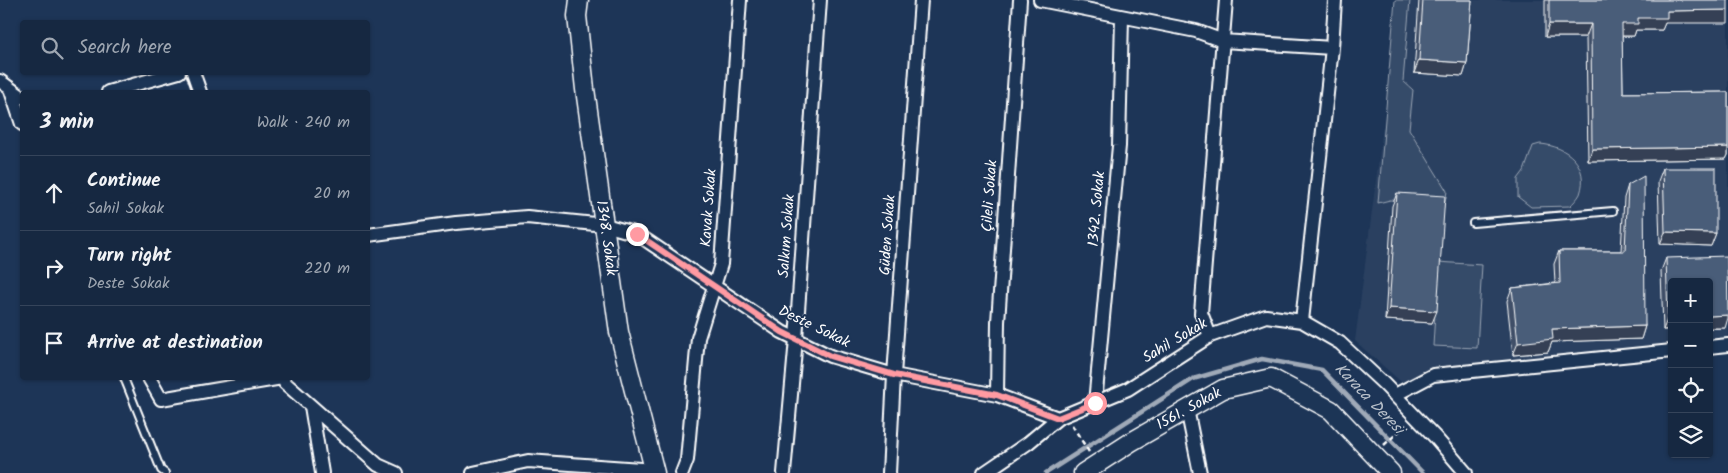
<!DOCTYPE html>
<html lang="en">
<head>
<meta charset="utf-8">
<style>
	:root { --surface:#162841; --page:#23344c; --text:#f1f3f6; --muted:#9ea6b1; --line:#35445a }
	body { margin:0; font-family:Kalam,sans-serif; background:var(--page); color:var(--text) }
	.controls { position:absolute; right:15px; bottom:15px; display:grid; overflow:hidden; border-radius:5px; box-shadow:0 1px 4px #0004 }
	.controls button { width:45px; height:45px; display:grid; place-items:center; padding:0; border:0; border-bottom:1px solid var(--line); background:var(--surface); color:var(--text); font:25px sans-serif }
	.stop { position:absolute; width:15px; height:15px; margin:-11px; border:4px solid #ff9aa2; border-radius:50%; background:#fff }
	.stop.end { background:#ff9aa2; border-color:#fff; box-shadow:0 1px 5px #0008 }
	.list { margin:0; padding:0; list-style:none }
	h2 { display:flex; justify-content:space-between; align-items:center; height:65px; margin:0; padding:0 20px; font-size:21px }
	h2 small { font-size:16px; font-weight:400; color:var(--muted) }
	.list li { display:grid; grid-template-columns:32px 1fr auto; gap:15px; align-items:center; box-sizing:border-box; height:75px; padding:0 20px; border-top:1px solid var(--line) }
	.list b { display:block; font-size:19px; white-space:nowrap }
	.list p { margin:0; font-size:16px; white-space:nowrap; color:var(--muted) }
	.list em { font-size:16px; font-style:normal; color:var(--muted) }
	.icon { flex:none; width:28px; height:28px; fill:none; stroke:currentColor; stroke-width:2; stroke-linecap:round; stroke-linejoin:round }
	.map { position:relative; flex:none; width:1728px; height:473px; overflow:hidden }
	.search { position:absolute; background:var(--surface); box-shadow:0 1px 4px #0004; left:20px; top:20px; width:350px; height:55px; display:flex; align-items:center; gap:12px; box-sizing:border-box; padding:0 18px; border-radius:5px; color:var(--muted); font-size:19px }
	.panel { position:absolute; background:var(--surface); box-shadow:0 1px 4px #0004; left:20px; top:90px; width:350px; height:290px; border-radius:5px }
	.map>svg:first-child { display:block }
	.built { fill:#2a4161 }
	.green { fill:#364b69; stroke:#9aa5b4 }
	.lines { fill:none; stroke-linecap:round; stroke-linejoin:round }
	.stream { stroke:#a0aab8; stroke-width:4.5 }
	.lane-casing { stroke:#fff; stroke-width:10 }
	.street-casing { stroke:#fff; stroke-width:16 }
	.secondary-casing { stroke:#fff; stroke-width:21 }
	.path { stroke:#fff; stroke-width:2.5; stroke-dasharray:5 4; stroke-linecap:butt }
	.lane { stroke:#1d3557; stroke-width:6 }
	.street { stroke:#1d3557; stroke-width:12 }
	.secondary { stroke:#1d3557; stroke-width:18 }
	.wall { fill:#405068; stroke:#fff }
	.shaded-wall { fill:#344155; stroke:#fff }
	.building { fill:#4a5d79; stroke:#fff }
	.route { stroke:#ff9aa2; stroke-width:6 }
	.labels { text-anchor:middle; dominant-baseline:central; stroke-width:4; stroke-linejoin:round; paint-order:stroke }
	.street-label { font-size:15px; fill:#fff; stroke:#1d3557 }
	.water-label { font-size:16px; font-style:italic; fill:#b8c0ca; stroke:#1d3557 }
</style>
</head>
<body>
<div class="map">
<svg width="1728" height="473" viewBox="0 0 1728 473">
	<rect width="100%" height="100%" fill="#1d3557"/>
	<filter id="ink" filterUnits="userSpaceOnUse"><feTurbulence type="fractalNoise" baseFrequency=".02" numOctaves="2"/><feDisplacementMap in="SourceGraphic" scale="10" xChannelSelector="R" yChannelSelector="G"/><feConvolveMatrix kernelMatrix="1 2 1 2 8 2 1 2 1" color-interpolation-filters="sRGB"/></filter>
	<g filter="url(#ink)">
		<path class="built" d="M1396 0H1728V351L1709 353V282H1672V357L1406 386 1355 341 1393 51Z"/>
		<path class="green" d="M1395 0H1410L1403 81 1413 90 1409 129 1447 191 1445 203 1390 200 1378 203Z
			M1540 144C1567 146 1590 165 1580 194 1578 198 1573 203 1570 206L1531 207 1518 197V179L1524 171 1533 146Z
			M1438 262 1482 265 1477 348 1433 346Z"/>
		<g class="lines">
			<path class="stream" d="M1046 473 1193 379 1262 359 1322 370 1423 473"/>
			<defs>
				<path id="lane" d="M1473 223 1613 211
					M124 378 161 470 165 473"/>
				<path id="street" d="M1040 0 1196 31 1223 41 1332 48
					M193 72 200 92
					M0 81 22 97
					M10 88 22 124
					M108 92 179 72
					M368 235 456 223 527 217 605 225 637 234 782 332 830 356 894 375 997 395 1058 418
					M1302 321 1332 48 1335 0
					M1210 336 1201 313 1226 0
					M1709 347 1728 345
					M149 378 161 399 282 378
					M283 378 285 383 378 465 396 473
					M997 395 998 322 1020 0
					M1395 395 1433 375 1672 351
					M1095 403 1119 146 1122 17
					M311 406 322 473
					M1187 409 1200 473
					M473 473 528 461 655 470
					M682 473 687 460 698 338 721 264 740 0
					M784 473 796 339 820 0
					M889 473 894 375 921 0
					M984 473 1028 443 1058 418 1128 389 1210 336 1266 316 1302 321 1340 343 1384 384 1435 437 1466 473"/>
				<path id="secondary" d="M579 0 577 16 585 89 619 332 655 473
					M1083 473 1131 442 1223 389 1271 378 1331 410 1391 473"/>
			</defs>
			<use href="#lane" class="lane-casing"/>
			<use href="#street" class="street-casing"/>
			<use href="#secondary" class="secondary-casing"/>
			<path class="path" d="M1072 425 1089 452
				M1384 445 1406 425"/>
			<use href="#lane" class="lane"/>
			<use href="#street" class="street"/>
			<use href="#secondary" class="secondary"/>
		</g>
		<path class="wall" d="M1419 0H1472L1467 63 1463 76 1414 73Z
			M1545 0H1728L1665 23 1662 30H1636L1634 36H1622L1623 93 1728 92V155L1726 159 1588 161 1586 37H1545Z
			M1663 168 1716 233 1711 246 1660 244 1658 181Z
			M1628 185 1645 326 1641 339 1552 342 1548 352 1513 355 1507 301 1512 288 1555 283 1554 264 1559 251H1621L1624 198Z
			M1397 193 1432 323 1385 320 1392 206Z
			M1666 258 1725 328 1663 330 1661 271Z"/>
		<path class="shaded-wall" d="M1728 10V23H1665L1662 30H1636L1634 36H1617L1622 24 1638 18 1667 11Z
			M1549 24H1591L1586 37H1545Z
			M1419 60 1467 63 1463 76 1414 73Z
			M1728 147V155L1726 159 1588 161 1592 149Z
			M1665 232 1716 233 1711 246 1660 244Z
			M1389 308 1437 311 1432 323 1385 320Z
			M1728 315V318L1725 328H1709V316Z
			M1668 317H1672V329L1663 330Z
			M1645 326 1641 339 1552 342 1548 352 1513 355 1518 343 1552 329Z"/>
		<path class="building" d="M1423 0H1472L1467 63 1419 60Z
			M1549 0H1728V10L1667 11V18H1638V24H1622L1623 93 1728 92V147L1592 149 1591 24H1549Z
			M1663 168H1716V233L1665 232Z
			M1644 176 1645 326 1552 329 1553 339 1518 343 1512 288 1560 283 1559 251H1625L1628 185Z
			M1397 193 1445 196 1437 311 1389 308Z
			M1727 256 1728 315 1709 316V282H1672V317H1668L1666 258Z"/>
	</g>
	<g class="lines" filter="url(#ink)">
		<path class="route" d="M637 234 782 332 830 356 894 375 997 395 1058 418 1095 403"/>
	</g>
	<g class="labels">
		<g class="street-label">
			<text transform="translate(990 196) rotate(-86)">Çileli Sokak</text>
			<text transform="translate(709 208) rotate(-86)">Kavak Sokak</text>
			<text transform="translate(1097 209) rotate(-85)">1342. Sokak</text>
			<text transform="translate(888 235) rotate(-86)">Güden Sokak</text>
			<text transform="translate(787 236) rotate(-86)">Salkım Sokak</text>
			<text transform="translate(606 238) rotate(82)">1348. Sokak</text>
			<text transform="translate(814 327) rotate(26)">Deste Sokak</text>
			<text transform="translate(1175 341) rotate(-31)">Sahil Sokak</text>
			<text transform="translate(1189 409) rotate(-29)">1561. Sokak</text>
		</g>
		<g class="water-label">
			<text transform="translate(1369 399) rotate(46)">Karaca Deresi</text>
		</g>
	</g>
</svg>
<div class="controls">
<button>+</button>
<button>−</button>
<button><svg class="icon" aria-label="locate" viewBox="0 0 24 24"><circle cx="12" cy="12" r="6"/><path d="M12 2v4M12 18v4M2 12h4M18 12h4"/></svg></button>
<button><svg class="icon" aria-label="layers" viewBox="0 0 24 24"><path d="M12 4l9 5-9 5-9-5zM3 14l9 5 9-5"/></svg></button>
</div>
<div class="stop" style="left:1095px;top:403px"></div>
<div class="stop end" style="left:637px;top:234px"></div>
<div class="search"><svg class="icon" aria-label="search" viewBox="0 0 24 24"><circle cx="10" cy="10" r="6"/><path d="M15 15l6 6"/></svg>Search here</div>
<section class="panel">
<h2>3 min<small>Walk · 240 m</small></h2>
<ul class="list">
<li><svg class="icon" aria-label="ahead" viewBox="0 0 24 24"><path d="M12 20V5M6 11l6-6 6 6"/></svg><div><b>Continue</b><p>Sahil Sokak</p></div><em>20 m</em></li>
<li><svg class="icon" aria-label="right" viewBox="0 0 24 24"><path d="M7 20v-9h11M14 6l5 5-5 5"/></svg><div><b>Turn right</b><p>Deste Sokak</p></div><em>220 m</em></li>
<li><svg class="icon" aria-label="arrive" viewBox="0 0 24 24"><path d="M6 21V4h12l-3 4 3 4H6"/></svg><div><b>Arrive at destination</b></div></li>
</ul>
</section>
</div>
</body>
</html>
